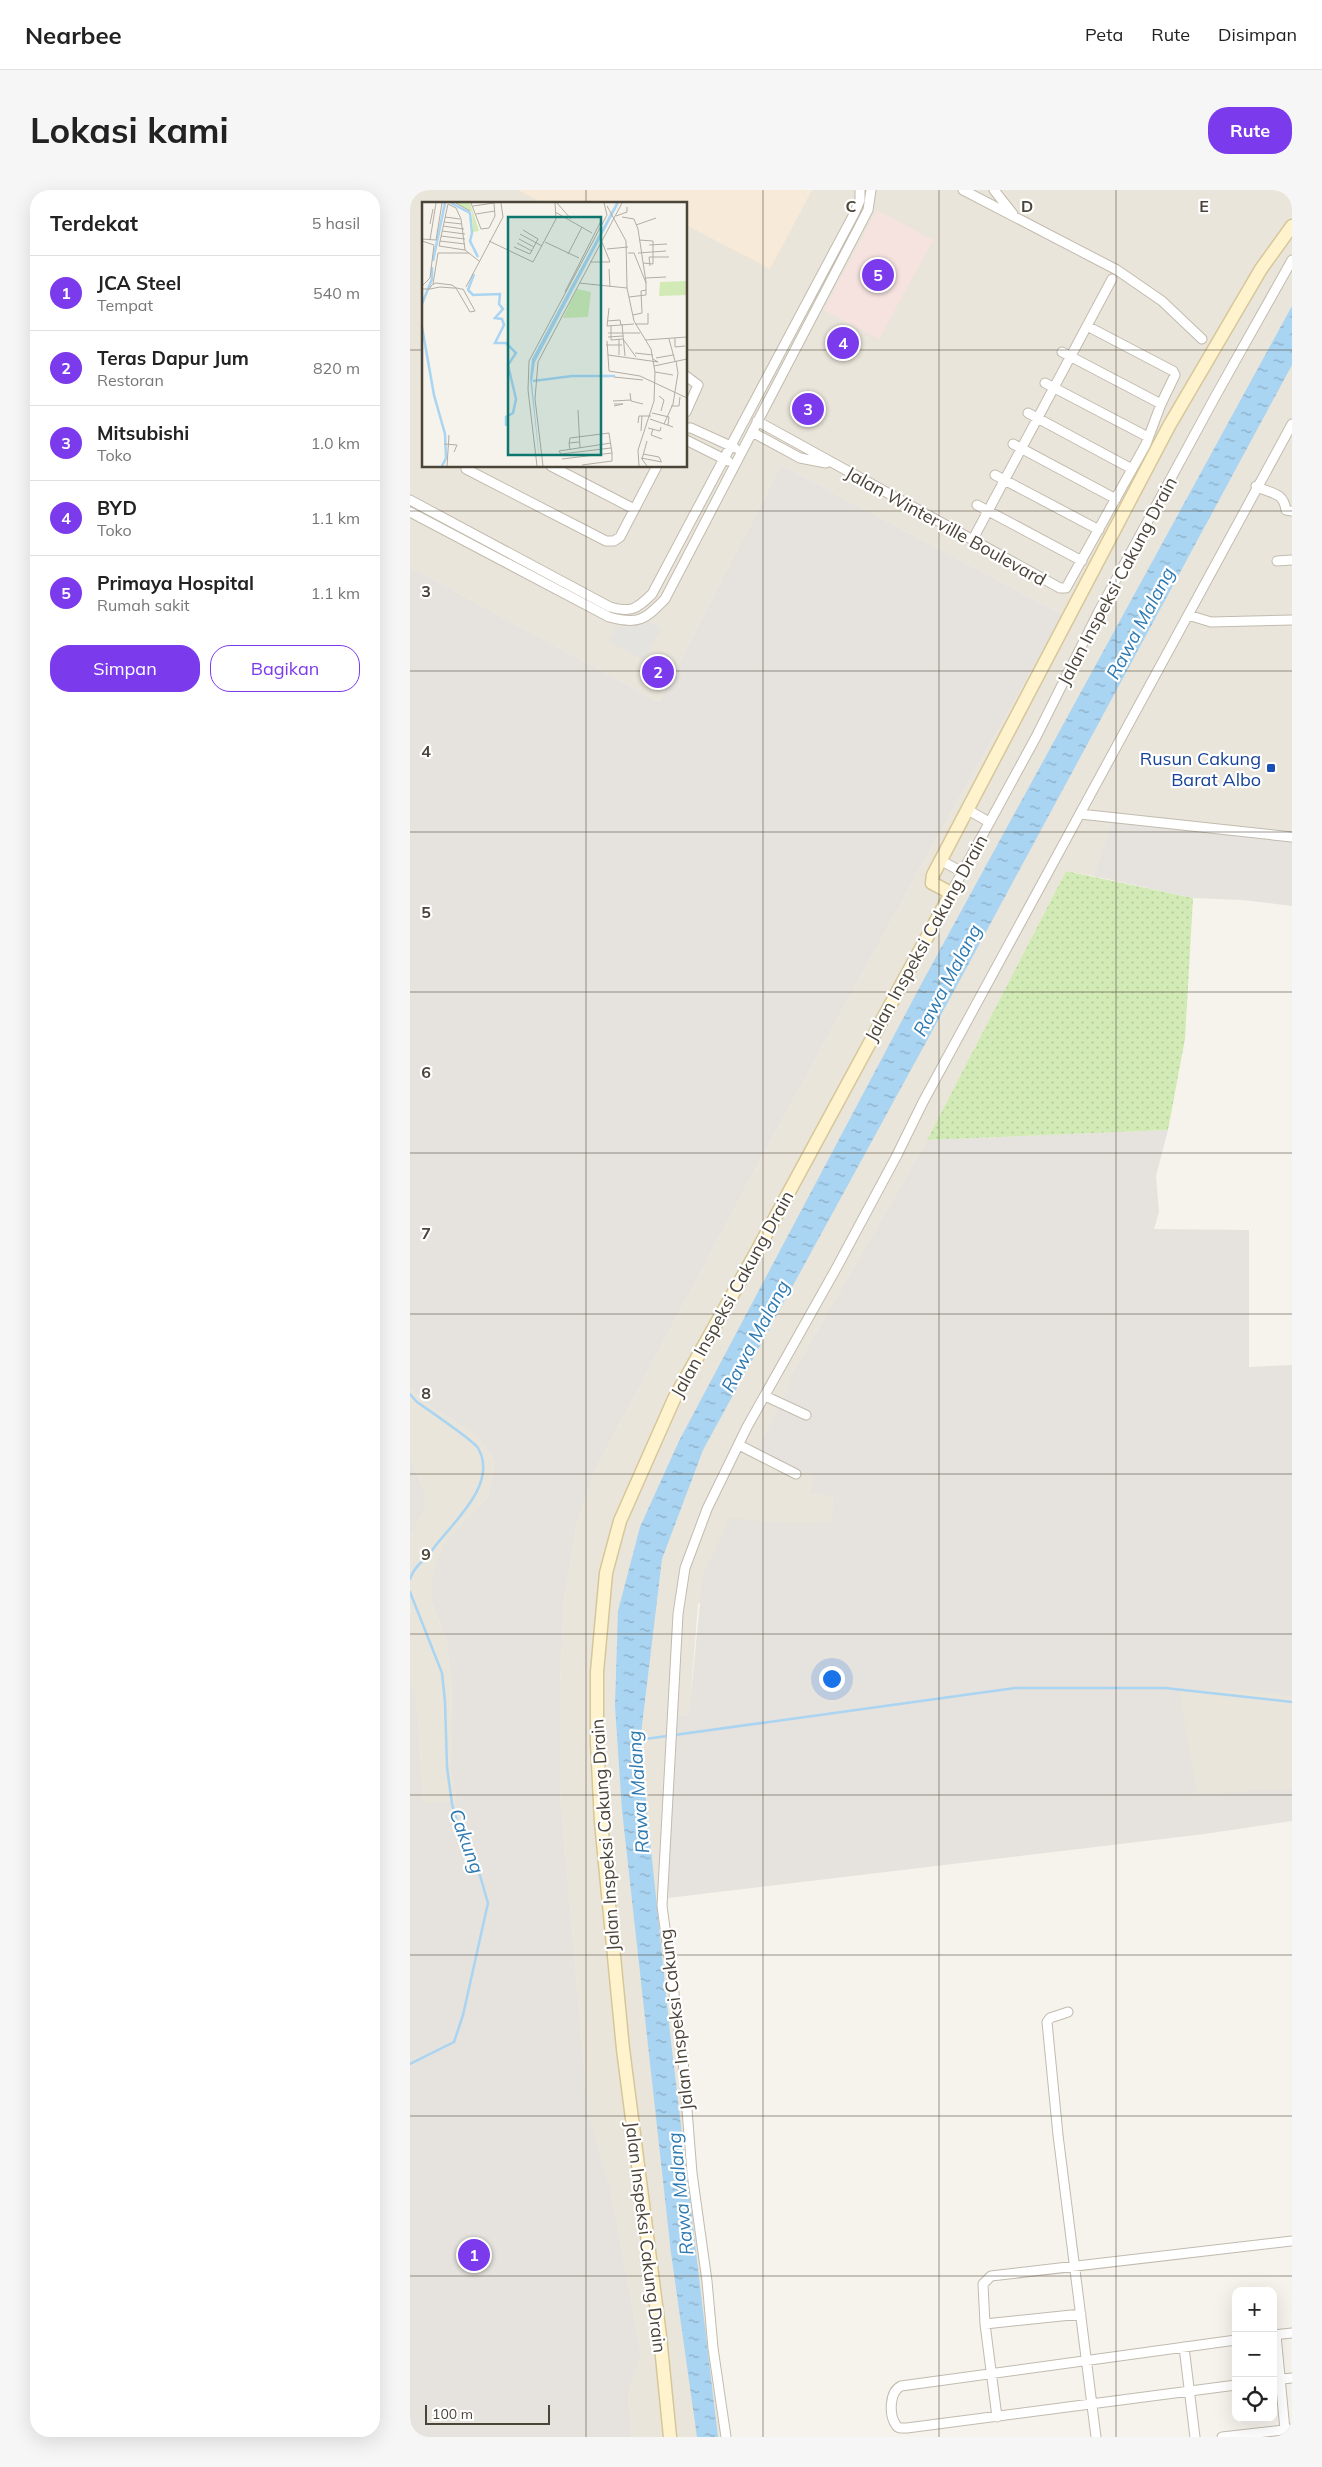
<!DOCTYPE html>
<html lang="id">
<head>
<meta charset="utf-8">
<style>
	:root { --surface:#fff; --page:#f6f6f6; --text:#222; --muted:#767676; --line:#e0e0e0; --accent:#7c3aed }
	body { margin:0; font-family:Mulish,sans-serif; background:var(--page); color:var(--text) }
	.controls { position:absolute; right:15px; bottom:15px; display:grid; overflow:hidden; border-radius:10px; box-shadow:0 5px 20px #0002 }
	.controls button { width:45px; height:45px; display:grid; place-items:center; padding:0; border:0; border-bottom:1px solid var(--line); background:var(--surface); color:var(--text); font:25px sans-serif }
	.scale { position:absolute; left:15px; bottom:12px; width:125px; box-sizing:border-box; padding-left:5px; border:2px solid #4b4439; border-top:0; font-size:14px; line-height:18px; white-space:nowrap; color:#4b4439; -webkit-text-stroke:4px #fff; paint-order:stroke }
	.you { position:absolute; left:421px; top:1488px; width:18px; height:18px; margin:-12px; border:4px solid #fff; border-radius:50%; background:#1a73e8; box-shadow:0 0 0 8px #1a73e833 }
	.badge { display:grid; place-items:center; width:32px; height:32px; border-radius:50%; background:var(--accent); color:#fff; font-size:16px; font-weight:700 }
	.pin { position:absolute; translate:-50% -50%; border:2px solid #fff; box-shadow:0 1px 5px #0006 }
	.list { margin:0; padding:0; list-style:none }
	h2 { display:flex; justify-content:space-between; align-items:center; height:65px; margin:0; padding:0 20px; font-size:21px }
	h2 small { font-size:16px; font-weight:400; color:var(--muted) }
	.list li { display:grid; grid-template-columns:32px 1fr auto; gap:15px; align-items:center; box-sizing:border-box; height:75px; padding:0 20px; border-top:1px solid var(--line) }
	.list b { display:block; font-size:19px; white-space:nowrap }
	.list p { margin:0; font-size:16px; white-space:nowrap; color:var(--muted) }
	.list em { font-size:16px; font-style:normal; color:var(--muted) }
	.actions { display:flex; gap:10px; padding:15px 20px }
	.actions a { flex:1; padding:11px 0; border:1px solid var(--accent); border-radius:20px; text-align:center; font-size:18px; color:var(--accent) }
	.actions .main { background:var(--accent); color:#fff }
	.icon { flex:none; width:28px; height:28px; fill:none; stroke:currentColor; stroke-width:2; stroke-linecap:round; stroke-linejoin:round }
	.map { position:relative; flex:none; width:882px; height:2247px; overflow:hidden; border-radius:20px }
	header { display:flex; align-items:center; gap:30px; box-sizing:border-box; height:70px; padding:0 25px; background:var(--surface); border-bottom:1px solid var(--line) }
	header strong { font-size:24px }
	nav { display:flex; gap:28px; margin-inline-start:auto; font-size:18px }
	.intro { display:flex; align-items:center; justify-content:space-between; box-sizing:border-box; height:120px; padding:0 30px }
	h1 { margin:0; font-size:35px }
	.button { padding:12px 22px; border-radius:20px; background:var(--accent); color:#fff; font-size:18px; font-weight:700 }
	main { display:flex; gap:30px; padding:0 30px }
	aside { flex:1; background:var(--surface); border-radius:20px; box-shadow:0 5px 20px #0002 }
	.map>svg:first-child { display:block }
	.residential { fill:#eae5da; fill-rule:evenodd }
	.commercial { fill:#f7ead8 }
	.industrial { fill:#e6e2dd }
	.medical { fill:#f6e3e0 }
	.grass { fill:url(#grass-dots) }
	.parking { fill:#e5e3e0 }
	.water { fill:url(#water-ripples) }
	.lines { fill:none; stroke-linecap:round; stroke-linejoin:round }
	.stream { stroke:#a9d4f2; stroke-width:2.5 }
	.street-casing { stroke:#c2bbae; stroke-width:11 }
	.secondary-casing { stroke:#d6c79b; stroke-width:15 }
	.street { stroke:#fff; stroke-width:9 }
	.secondary { stroke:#fff3cd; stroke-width:12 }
	.grid { fill:none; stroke:#4b4439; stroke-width:1; stroke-opacity:0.55 }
	.transit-dot { fill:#1a4fb4; stroke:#fff; stroke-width:2 }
	.labels { text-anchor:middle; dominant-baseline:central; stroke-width:4.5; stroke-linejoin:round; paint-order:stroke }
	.street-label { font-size:18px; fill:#4b4439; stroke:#fff }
	.transit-label { font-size:18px; fill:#164399; stroke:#fff; text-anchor:end }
	.water-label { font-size:19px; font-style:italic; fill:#2e7ab2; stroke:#fff }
	.inset-river { fill:none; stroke:#a9d4f2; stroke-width:2.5 }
	.inset-road { fill:none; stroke:#b2ada4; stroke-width:1 }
	.view { fill:#0f766e; fill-opacity:0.15; stroke:#0f766e; stroke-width:2.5 }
	.inset-edge { fill:none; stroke:#4b4439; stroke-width:2.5 }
	.grid-label { font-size:16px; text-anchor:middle; font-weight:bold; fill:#4b4439; stroke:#fff; stroke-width:4.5; stroke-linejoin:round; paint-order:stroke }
</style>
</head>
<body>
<header>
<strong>Nearbee</strong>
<nav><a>Peta</a><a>Rute</a><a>Disimpan</a></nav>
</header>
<div class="intro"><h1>Lokasi kami</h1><a class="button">Rute</a></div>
<main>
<aside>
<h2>Terdekat<small>5 hasil</small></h2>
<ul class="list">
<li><span class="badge">1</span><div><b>JCA Steel</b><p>Tempat</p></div><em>540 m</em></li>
<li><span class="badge">2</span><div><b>Teras Dapur Jum</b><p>Restoran</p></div><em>820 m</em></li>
<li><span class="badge">3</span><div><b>Mitsubishi</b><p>Toko</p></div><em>1.0 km</em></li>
<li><span class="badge">4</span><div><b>BYD</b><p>Toko</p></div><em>1.1 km</em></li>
<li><span class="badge">5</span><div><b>Primaya Hospital</b><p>Rumah sakit</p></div><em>1.1 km</em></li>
</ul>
<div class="actions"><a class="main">Simpan</a><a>Bagikan</a></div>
</aside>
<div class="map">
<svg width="882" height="2247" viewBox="0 0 882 2247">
	<defs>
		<pattern id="grass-dots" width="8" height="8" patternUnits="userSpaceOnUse" patternTransform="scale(1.25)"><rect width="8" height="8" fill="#d2eab5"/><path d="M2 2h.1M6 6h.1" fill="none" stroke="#b6ca9c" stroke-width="1.8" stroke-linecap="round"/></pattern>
		<pattern id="water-ripples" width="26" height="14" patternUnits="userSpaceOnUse" patternTransform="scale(1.25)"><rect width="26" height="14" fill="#a9d4f2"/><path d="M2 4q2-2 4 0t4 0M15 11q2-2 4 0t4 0" fill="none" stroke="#8caec5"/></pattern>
	</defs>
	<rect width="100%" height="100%" fill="#f6f3ec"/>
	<path class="residential" d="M0 0H882V652L703 628 683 686 656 681 517 950 378 1191 418 1196V1255L399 1304 423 1305 421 1336 288 1414 280 1513 278 1524 268 1525 254 1704 319 2247H221L219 2200 231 2164 201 2001 178 1921 150 1601V1496L154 1412 166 1337 184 1282 347 976 521 658 653 425 371 275 249 512 0 377ZM14 14H276V276H14Z
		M0 1198 16 1214 66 1245 85 1271 78 1307 36 1350 21 1411 36 1448 42 1493 40 1578 49 1611 13 1614 7 1509 0 1489V1346L16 1317 14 1301 0 1267Z
		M882 1413V1601L782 1608 732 1534 802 1460Z"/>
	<path class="commercial" d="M108 0H402L360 79 276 35V14H134Z"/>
	<path class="industrial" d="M371 275 653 425 521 658 347 976 184 1282 166 1337 154 1412 150 1496V1601L178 1921 201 2001 231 2164 219 2200 221 2247H0V1489L7 1508 13 1613 48 1611 40 1578 42 1493 36 1448 21 1411 23 1383 36 1350 78 1307 85 1271 66 1245 16 1214 0 1198V377L249 512Z
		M703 628 882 652V716L832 710 783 708 683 686Z
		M758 940 746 986 749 1022 744 1039 839 1040V1177L882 1175V1506L812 1500 771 1501 772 1519 787 1604 882 1599V1631L794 1644 258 1708 259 1703 254 1704 267 1525 278 1524 280 1513 293 1384 320 1328 372 1333H421L423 1306 399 1304 405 1286 346 1263 382 1192 378 1191 517 950Z
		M0 1267 14 1301 16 1317 0 1346Z"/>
	<path class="medical" d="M467 20 523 50 469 149 414 120Z"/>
	<path class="grass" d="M656 681 783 708 775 849 758 940 517 950Z"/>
	<path class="parking" d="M239 432 252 438 234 470 198 451 206 436 216 438Z"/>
	<path class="water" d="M882 116V175L550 790 293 1260 252 1369 230 1552 260 1843 308 2247H287L261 2063 212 1620 205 1516 208 1421 230 1337 269 1251 514 789Z"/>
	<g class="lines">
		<path class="stream" d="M0 1204 7 1212C17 1219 64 1251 68 1258 89 1294 42 1333 23 1359 15 1370 4 1376 0 1389
			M0 1402 32 1483 35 1512 37 1577 42 1614 53 1651 69 1682 78 1713 53 1825 44 1852 0 1874
			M228 1550 605 1498H755L882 1512"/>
		<defs>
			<path id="street" d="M553 0 707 80 752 111 792 149
				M584 0 603 24
				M652 162 751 214
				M276 186 288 195 276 222
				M635 193 738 247
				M618 223 722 279
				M347 231 650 398H656L736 254 751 214 765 185 763 181 677 136
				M276 238H281L325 258
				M342 242 390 268 416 273
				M276 250 318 271
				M603 254 706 309
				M141 276 224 319
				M56 279 196 351H204L210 347 247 276
				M585 285 689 340
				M846 296C862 305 873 301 876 320L882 321
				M0 310 200 417C221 423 227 419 242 404L444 24 450 10V0
				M567 315 672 371
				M0 322 199 427C228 435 235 430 255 409L458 20 461 0
				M563 349 702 89
				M867 371 882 370
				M778 425 801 432 882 430
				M558 620 579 632
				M670 624 882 647
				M532 671 552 682
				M541 703 626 547 689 421 805 207 882 70
				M355 1206 396 1225
				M329 1255 386 1284
				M658 1822 640 1828 637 1832 648 1945 686 2247
				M575 2134 573 2094 581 2086 882 2051
				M863 2145 882 2143
				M866 2145 875 2240
				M826 2150 491 2196C479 2202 479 2225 486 2235 488 2239 493 2238 497 2238L826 2195
				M774 2157 785 2247
				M863 2190 882 2188
				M587 2227 575 2134 671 2124
				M316 2247 303 2158 297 2091 282 1983 273 1869 252 1716 268 1424 275 1378 297 1319 337 1237 427 1077 487 965 513 912 882 234
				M812 2247 882 2239"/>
			<path id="secondary" d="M260 2247 250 2146 213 1859 191 1632 187 1553V1482L196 1383 210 1331 264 1209 347 1061 541 703 522 693 523 685 759 236 851 79 882 36"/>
		</defs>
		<use href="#street" class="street-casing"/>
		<use href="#secondary" class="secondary-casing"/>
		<use href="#street" class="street"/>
		<use href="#secondary" class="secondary"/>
	</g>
	<path class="grid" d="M176 0V14M353 0V2247M529 0V2247M706 0V2247M0 160H14M276 160H882M176 276V2247M0 321H882M0 481H882M0 642H882M0 802H882M0 963H882M0 1124H882M0 1284H882M0 1444H882M0 1605H882M0 1765H882M0 1926H882M0 2086H882"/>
	<rect class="transit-dot" x="856" y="573" width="10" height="10" rx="2.5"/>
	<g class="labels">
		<g class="street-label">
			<text transform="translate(536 336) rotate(29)">Jalan Winterville Boulevard</text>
			<text transform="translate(707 391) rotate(-62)">Jalan Inspeksi Cakung Drain</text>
			<text transform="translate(516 748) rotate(-61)">Jalan Inspeksi Cakung Drain</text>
			<text transform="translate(322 1104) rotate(-61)">Jalan Inspeksi Cakung Drain</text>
			<text transform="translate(195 1645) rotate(-94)">Jalan Inspeksi Cakung Drain</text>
			<text transform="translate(266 1830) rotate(-97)">Jalan Inspeksi Cakung</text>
			<text transform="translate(236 2047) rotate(83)">Jalan Inspeksi Cakung Drain</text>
		</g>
		<g class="transit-label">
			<text x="851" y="568">Rusun Cakung<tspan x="851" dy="21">Barat Albo</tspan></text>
		</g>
		<g class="water-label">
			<text transform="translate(730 433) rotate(-62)">Rawa Malang</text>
			<text transform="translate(537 790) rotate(-62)">Rawa Malang</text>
			<text transform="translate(345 1146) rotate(-62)">Rawa Malang</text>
			<text transform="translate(228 1602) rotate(-94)">Rawa Malang</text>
			<text transform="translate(57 1651) rotate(70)">Cakung</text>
			<text transform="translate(270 2004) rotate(-96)">Rawa Malang</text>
		</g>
	</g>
	<g transform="translate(12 12)">
		<rect width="265" height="265" fill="#f6f3ec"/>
		<path d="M265 79V93L237 94 238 80ZM155 87 169 90 166 115 141 116Z" fill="#d2eab5"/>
		<path d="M33 1H48L57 29 51 30 50 10Z" fill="#d2eab5"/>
		<path d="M194 1H197L113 160 110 180 118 264 108 176 110 157Z" fill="#a9d4f2"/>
		<path class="inset-river" d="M29 1 48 11 50 31 48 39 56 55M11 59 23 1M52 72 46 88 51 93 78 92 77 102 81 107 73 116 80 117 82 123 73 141H84L94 151 86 163 94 197 91 211 84 215V224M0 102 10 77V65M0 125 12 193 23 232 24 256 20 264M111 179 150 174H193"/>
		<path class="inset-road" d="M34 1 48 9M49 1 59 27 67 26 73 14 72 1M135 1 149 17M51 4 72 1M185 4 204 39 205 86 212 119 229 147 233 170 232 199 216 248 217 264M133 10 170 31M54 12 73 9M194 14 205 10V5M23 15 38 17M200 15 212 17 216 27 224 80V93L207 95M22 20 40 22M8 22 11 7M214 23 234 16M21 24 42 27M20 29 43 32M98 32 120 44M19 34 43 37M0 37 14 38 20 1M97 37 112 45M8 38 14 1M217 38 231 39V62L221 61M0 39 12 43 8 76 0 84M18 39 43 42M67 39 111 60 134 17 133 1M123 40 157 56M95 41 110 49M227 43 245 42M92 45 108 52 116 37 101 28M185 47 206 45M43 48 39 17 34 6 26 2 17 44 43 48 57 59M206 51H212L224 81M216 51 244 49M146 52 160 25M168 60H188L180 40M228 64 227 55H247M187 67 188 85M223 76 244 75M157 81 205 86M11 82 16 51H47M44 85 81 15 79 1M0 87H8L18 85 31 86H35L39 87H41L53 109 48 110 34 86 30 83 14 81 10 83 9 84 8 86 7 87M143 90 179 19M187 106 185 124 212 122M211 113 220 111 219 89 224 88M185 119 198 118 199 123M200 122 203 154M213 122H226V111M189 124V138L201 137 214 155M186 131H218M186 135 201 134M253 136V145L263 144M247 137 253 159M223 138 265 135M185 139 187 169 218 174 265 196M184 143H200M213 151 231 153M186 153 236 160 231 157M197 153V137M234 156 251 153M232 164 265 157M233 170 251 173M192 175 221 178M208 191 209 199 221 202M237 194 242 198 239 209M191 199 209 198M192 204 201 202H192M249 204H257L258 195M156 208 158 246M230 211 247 215 246 223M228 217 251 225M216 221 217 214H229M242 222 251 202 256 171 254 159M226 226 238 229 239 225M231 227 229 233 240 237M219 229 220 214M189 241 137 249 139 252 189 246M22 242 35 243 32 250M148 248 147 241 157 240M221 252 237 255 239 259M219 256 240 260M140 257 190 251 187 231 148 236 147 241M160 263 190 259V251M25 264 27 233M115 264 106 188 107 159 185 13 182 1M121 264 113 197 116 160 200 1M225 264 220 257 225 239"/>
		<path class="view" d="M86 15H179V253H86Z"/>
		<rect width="265" height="265" class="inset-edge"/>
	</g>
	<g class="grid-label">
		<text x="441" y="22">C</text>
		<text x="617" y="22">D</text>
		<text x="794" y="22">E</text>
		<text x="16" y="407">3</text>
		<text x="16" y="567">4</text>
		<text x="16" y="728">5</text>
		<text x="16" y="888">6</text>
		<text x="16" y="1049">7</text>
		<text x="16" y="1209">8</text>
		<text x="16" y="1370">9</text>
	</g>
</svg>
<div class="controls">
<button>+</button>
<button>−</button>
<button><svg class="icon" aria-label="locate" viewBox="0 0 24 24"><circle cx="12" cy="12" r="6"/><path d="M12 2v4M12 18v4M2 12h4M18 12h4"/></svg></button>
</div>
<div class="scale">100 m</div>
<div class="you"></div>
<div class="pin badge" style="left:64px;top:2065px">1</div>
<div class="pin badge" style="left:248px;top:482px">2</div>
<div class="pin badge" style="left:398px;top:219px">3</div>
<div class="pin badge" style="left:433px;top:153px">4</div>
<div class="pin badge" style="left:468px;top:85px">5</div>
</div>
</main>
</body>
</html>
